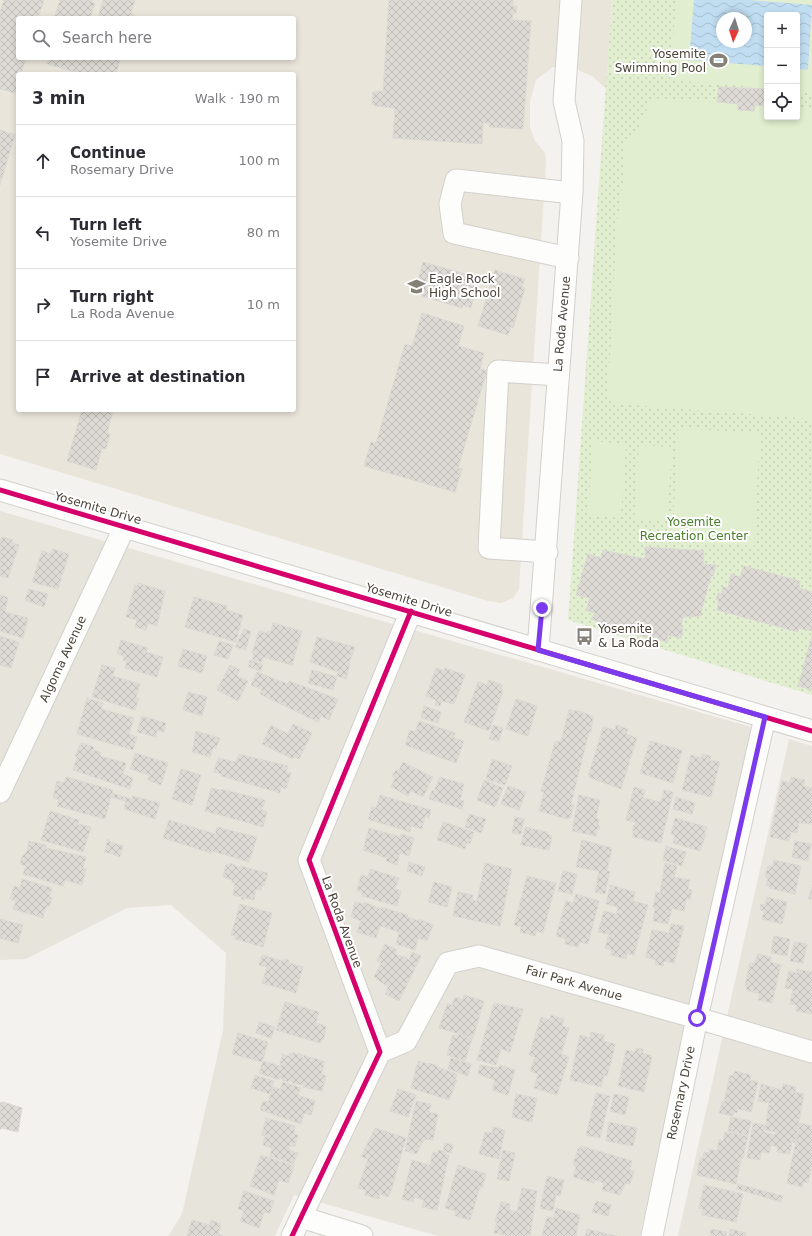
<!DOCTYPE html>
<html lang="en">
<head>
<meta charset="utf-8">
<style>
	:root { --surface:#fff; --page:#f7f7f7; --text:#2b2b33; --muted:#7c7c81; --line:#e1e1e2 }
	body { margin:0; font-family:"DejaVu Sans",sans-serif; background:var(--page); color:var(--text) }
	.controls { position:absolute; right:12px; top:12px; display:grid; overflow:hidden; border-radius:4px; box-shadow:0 2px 6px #0003 }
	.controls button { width:36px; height:36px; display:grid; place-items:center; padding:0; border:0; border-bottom:1px solid var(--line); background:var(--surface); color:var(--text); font:20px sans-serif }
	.compass { position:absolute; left:716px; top:12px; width:36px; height:36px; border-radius:50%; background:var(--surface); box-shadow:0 2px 6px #0003; rotate:184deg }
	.stop { position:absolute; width:12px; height:12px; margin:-9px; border:3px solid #7c3aed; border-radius:50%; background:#fff }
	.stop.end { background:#7c3aed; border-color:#fff; box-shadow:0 1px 4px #0008 }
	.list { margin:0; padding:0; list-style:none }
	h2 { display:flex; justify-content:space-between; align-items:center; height:52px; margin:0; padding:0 16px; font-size:17px }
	h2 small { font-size:13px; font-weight:400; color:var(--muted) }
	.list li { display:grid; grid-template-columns:26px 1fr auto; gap:12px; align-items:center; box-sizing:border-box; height:72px; padding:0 16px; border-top:1px solid var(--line) }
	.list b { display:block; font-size:15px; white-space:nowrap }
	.list p { margin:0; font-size:13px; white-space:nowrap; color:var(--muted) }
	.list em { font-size:13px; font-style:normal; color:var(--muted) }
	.icon { flex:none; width:22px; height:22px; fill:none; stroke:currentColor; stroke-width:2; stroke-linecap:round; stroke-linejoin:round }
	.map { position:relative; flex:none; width:812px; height:1236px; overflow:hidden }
	.search { position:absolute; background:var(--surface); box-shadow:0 2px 6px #0003; left:16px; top:16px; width:280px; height:44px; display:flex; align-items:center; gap:10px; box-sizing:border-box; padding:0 14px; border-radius:4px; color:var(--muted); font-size:15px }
	.panel { position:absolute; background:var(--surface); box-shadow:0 2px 6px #0003; left:16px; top:72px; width:280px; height:340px; border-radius:4px }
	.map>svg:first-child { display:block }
	.residential { fill:#e7e4dc }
	.education { fill:#eae5da; fill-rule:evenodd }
	.grass { fill:url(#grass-dots); fill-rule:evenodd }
	.garden { fill:#e1eecf; fill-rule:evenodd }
	.water { fill:url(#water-waves); fill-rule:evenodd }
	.building { fill:url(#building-cross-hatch); stroke:#dcd9d4 }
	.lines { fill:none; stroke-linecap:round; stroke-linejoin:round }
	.minor-casing { stroke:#d2d0cb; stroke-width:23 }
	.minor { stroke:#fdfdfc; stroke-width:21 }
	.cycleway-casing { stroke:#fff; stroke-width:8 }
	.cycleway { stroke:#d6006c; stroke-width:5 }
	.route { stroke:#7c3aed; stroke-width:5 }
	.labels { text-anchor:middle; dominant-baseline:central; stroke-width:4; stroke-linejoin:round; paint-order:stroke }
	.poi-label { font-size:12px; fill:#4b4439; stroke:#fff; text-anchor:start }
	.street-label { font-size:12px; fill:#4b4439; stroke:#fff }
	.park-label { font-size:12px; fill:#4a7f2a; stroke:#fff }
</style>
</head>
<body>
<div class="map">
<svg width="812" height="1236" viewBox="0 0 812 1236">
	<defs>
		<pattern id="grass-dots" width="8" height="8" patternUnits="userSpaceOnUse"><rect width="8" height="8" fill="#e1eecf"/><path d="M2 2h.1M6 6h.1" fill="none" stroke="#c3cdb2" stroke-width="1.8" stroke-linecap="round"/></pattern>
		<pattern id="water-waves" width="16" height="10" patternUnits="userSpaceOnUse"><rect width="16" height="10" fill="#c0ddf1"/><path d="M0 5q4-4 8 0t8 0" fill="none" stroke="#a6bfcf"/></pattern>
		<pattern id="building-cross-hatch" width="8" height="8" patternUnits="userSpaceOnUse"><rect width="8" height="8" fill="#dedbd6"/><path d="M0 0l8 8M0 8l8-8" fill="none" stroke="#c0bdb8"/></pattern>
	</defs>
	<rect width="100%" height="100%" fill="#f4f2ee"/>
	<path class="residential" d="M0 511 751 727 640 1236H438L294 1195 275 1236H168L182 1214 223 1030 226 953 171 905 127 908 26 959 0 960Z
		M789 739 812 746V1236H678Z"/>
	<path class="education" d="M0 0H612L606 89 592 76 576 69 553 67 536 80 530 101V127L535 141 545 153 546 162 519 589 513 598 501 603 488 601 0 454ZM18 18H294V58H18ZM18 74H294V410H18Z"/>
	<path class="grass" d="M612 0H812V695L568 620ZM767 15H797V117H767ZM722 18H746V42H722Z"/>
	<path class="garden" d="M676 0H812V92L797 91V15H767V88L670 80ZM722 18H746V42H722Z
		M652 98 767 105V117H797V107L812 108V419L616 404 608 393 617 223 624 175 625 140 638 129Z
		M678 428 760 433 754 546 672 541Z
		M593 441 626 444 621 518 588 515Z
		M639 445 672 447 667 521 634 519Z"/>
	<path class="water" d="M694 0H749L812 5 808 70 797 69V15H767V66L689 60ZM722 18H746V42H722Z"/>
	<path class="building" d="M4 0H44L38 18H18V58H26L21 74H18V85L15 93 0 89V12Z
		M60 0H92L91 2 95 3 90 17 54 18Z
		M103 0H135L131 13 134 15 133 18H98Z
		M389 0H513V6H517L516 13H513L512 20 531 21 523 129 489 127V123H483L482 144 393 138 395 108 375 106 372 104 373 92 383 91Z
		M49 58H113L120 60 116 74H81L47 64Z
		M719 87 767 89V106L755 105 754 111 738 110V104L717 102Z
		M0 130 15 135 0 185Z
		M423 262 479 278 471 308 463 305 462 308 422 296 423 294 415 292Z
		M495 270 525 279 522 287 525 288 513 328 511 327 508 335 478 326Z
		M422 313 464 326 458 346 484 353 480 369 489 371 487 378 485 377 458 468 462 469 455 492 364 466 371 442 376 443 405 344 412 346Z
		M82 410 113 411 107 433 110 434 106 449 102 448 96 470 67 461Z
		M2 537 13 540 11 543 19 545 8 578 0 576V540Z
		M645 547 704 551 703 564 716 565 713 576H711L700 616 683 617 680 628 683 629 681 638 668 635V642L638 635 591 619 595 613 586 610 590 598 576 595 588 554 601 558 603 550 645 559Z
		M53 549 69 554 58 589 32 582 42 551 51 554Z
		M744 566 800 581 799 588 812 592V631L799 628 798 632 717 610 719 601 716 600 718 593 721 594 723 587 728 588 731 574 740 577Z
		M138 583 165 591 157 626 148 623 146 630 135 627 137 620 126 617 135 585 137 586Z
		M29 589 48 594 44 607 25 600Z
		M0 595 8 597 5 612 28 618 23 638 0 631Z
		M194 597 227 606 226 610 243 615 236 642 185 627Z
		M273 623 302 631 292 665 263 657 262 662 252 659 254 654 252 653 259 631 267 633 268 631 271 632Z
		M244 629 251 631 246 650 235 647Z
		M0 636 19 642 11 668 0 665Z
		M812 636V690L798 686Z
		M317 637 355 647 349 663 350 664 346 679 337 676 338 672 310 662Z
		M121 640 148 648 146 652 163 657 157 677 125 668 127 661 123 660 124 656 117 654Z
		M219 641 233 645 228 659 214 655Z
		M183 649 207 656 202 673 178 666Z
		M250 660 263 664 261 671 248 667Z
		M102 665 115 668 113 676 140 684 136 698H139L135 710 92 697Z
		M230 665 240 670 237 676 248 681 238 701 217 690Z
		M436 668 444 671 445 668 465 675 454 704 442 701 440 706 435 705 436 700 426 696Z
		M312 670 337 677 333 690 308 683Z
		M257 672 288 684 289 681 338 699 329 720 321 716 318 722 260 694 262 690 251 685Z
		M489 680 502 685 501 690 503 691 489 731 464 722 478 682 487 685Z
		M188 692 207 697 202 716 183 710Z
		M87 698 103 703 101 709 134 718 129 734 137 737 133 750 77 734Z
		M516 699 537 706 528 736 506 729Z
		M424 706 441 712 438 723 421 718Z
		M569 710 583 712 593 717 591 733 589 732 571 804 574 805 570 818 567 819 539 811 544 792 541 791 555 742 561 741Z
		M142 716 166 723 164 732 157 730 156 737 137 732Z
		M419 721 455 733 454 738 464 741 456 763 405 745 410 730 415 732Z
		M293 724 312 733 299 759 294 757 293 759 262 744 271 725 288 734Z
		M493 725 503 728 499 741 489 739Z
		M616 725 628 729 626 734 637 738 621 789 588 777 603 727 615 730Z
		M196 731 220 738 216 748H213L210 757 192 752Z
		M650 741 682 750 673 783 640 773Z
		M81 743 94 747 93 750 101 752 100 756 126 763 123 774 133 778 130 789 73 770 77 757 75 756Z
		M135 753 168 763 161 785 148 780 149 775 130 769Z
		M239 754 288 766 286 772 291 773 286 789 281 787 280 793 221 776 222 774 214 772 218 758 236 762Z
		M702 754 711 756 710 760 720 762 711 797 682 790 691 755 702 758Z
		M492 759 512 766 505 785 486 779Z
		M403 762 433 777 423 797 411 791 408 796 391 787 395 778 392 776 396 770 398 771Z
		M181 769 201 775 192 805 172 799Z
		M66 777 113 790 112 793 132 799V796L160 803 155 819 124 809 126 801 111 797 105 819 57 806 59 800 53 798 57 781 64 783Z
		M440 777 464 784 460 800 464 801 462 809 429 799 432 790 434 791Z
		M791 777 805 780 803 786 812 788V824L799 823 797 833 791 832 789 841 770 837 782 781 790 783Z
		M484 780 503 788 495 807 477 800Z
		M508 786 526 792 519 810 501 804Z
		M634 787 645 790 643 798 661 802 664 790 673 792 661 843 633 837V825H635L636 822 626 820Z
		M211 788 220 790 221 789 265 800 262 810 267 812 263 827 205 811Z
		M380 795 431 810 429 818 425 816 422 829 411 826 410 832 368 819 372 807 376 808Z
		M579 795 600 800 596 818 599 819 598 826H600L599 830 597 829 596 836 572 831Z
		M676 797 695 803 692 814 673 809Z
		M50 811 79 820 78 824 91 827 83 852 41 840Z
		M469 814 486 819 481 833 465 827Z
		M515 817 524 819 521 834 512 833Z
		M675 818 707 827 704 834H706L700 851 673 843 675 835 671 834Z
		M169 820 215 834 217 827 257 837 249 862 212 851 211 853 163 838Z
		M443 822 474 832 470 844 467 843 465 849 437 840Z
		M525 827 547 832V834L552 836 549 850 521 845Z
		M369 828 400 837 401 834 414 838 409 856 400 853 397 865 386 861 387 858 363 850Z
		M108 839 110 840V842L123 846 120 857 106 852 104 854Z
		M582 840 612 848 607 871H610L605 894 595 892 599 871 576 867Z
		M29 841 46 845V848L86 857 83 868 86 869 82 885 65 880 63 886 23 874 26 866 20 864 22 857 27 851Z
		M795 841 811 844 808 861 792 857Z
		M666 846 686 852 682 866 663 860Z
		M774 860 801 866 795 894 769 888V886H766L768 878 765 877 768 866 773 867Z
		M409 862 425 867 422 876 407 871Z
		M230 863 240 868V866L268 873 264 886 262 885 261 890 256 889 254 900 245 898 244 900 241 899 242 897 233 895 235 883 232 882V880L223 877 226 864 230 865Z
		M485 863 512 869 500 926 453 916 458 892 473 895 472 900 477 901Z
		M665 863 677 866 674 877 690 880 688 889 692 890 690 899H686L684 911 672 908 668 924 653 921 655 908 653 907 656 892 660 893Z
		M370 869 399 878 395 889 401 891 397 906 362 896V892L357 890 361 875 368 877Z
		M563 871 577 874 572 894 558 891Z
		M527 876 556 883 543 933 536 931 535 936 520 932 521 927 514 925Z
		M22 879 52 888 49 897 52 898 49 907H46L43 918 13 909 16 901 10 899 14 886 20 888Z
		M434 882 452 887 447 907 428 902Z
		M610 885 635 892 633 901 648 905 634 955 627 953 626 959 611 955 612 950 605 948 609 934 598 932 604 911 616 914 618 907 606 904Z
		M812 887V899H808Z
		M576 894 599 901 588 944 579 942 578 947 565 944 566 939 556 936 566 901 573 903Z
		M767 897 787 902 782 924 762 919 764 911 760 910 761 904 765 905Z
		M355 902 364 904V902L381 909V907L408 915 407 917 419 921V919L433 925 427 941 418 938 415 950 396 944 399 932 380 926 376 938 357 932 361 921 351 917Z
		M240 904 272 913 263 947 235 939 236 936 231 935Z
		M0 919 23 925 18 943 0 938Z
		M671 924 684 926 674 963 664 961 663 966 655 964 656 960 646 957 652 930 669 933Z
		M774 936 790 939 787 956 771 953Z
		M794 942 807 944 803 963 790 961Z
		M385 944 397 950 395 954 403 957 404 956 409 960 412 952 421 956 399 1001 385 994 388 987 374 977 381 963 377 961Z
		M758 954 771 957 770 962 781 965 772 1003 758 1000 760 994 746 990 747 986 745 985 750 963 754 964Z
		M262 955 283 961 284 959 289 960V963L303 967 296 993 262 983 267 967 259 965Z
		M797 969 812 972V971V1014L796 1011 797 1005 790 1004 793 989 785 988 789 971 797 973Z
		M464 995 484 1001 473 1038 439 1028 447 1004 452 1005 455 997 463 1000Z
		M285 1002 319 1012 316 1023 326 1026 324 1039 321 1040 320 1043 276 1030Z
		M494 1003 523 1009 510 1052 501 1049 496 1065 477 1060Z
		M551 1015 564 1019 562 1026 569 1028 561 1054 569 1057 557 1095 534 1088 538 1074 530 1071 535 1057 529 1055 541 1017 549 1020Z
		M259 1022 275 1027 271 1038 256 1033Z
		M591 1032 604 1035 603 1041 615 1044 611 1063 607 1076 604 1075 601 1087 570 1080 580 1035 590 1038Z
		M238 1033 268 1042 262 1062 232 1054Z
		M458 1034 472 1039 465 1061 447 1055 452 1037 453 1035 458 1036Z
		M636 1048 643 1049V1053L652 1056 644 1092 618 1086 626 1050 635 1052Z
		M293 1052 297 1055 298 1053 302 1055 303 1058 304 1055 308 1057 307 1058 310 1057 313 1058 314 1060V1058L325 1062 321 1074 326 1076 322 1091 303 1087 304 1085 292 1083 293 1082 289 1080 288 1082 282 1080 281 1075V1079H276L259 1073 263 1061 280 1066 282 1054 289 1056 290 1053 293 1054Z
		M451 1058 471 1064 468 1076 448 1069Z
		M418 1061 428 1064 429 1063 438 1066 437 1067 457 1074 455 1080H457L449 1100 411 1088Z
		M480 1065 498 1068 499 1065 515 1070 508 1095 492 1090 495 1080 478 1074Z
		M735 1071 751 1075 750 1080 758 1082 751 1112 738 1109 737 1113 734 1112 733 1116 719 1113 722 1102H724L730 1075 733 1076Z
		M255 1075 274 1081 270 1094 251 1088Z
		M283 1082 301 1088 298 1095 315 1101 311 1115 304 1113 301 1124 260 1110 263 1101 268 1102 273 1087 280 1089Z
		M761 1084 782 1090 783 1084 796 1087 795 1092 804 1094 795 1143 792 1142 790 1154 777 1152 778 1147 771 1145 769 1153 761 1152 760 1160 747 1158 753 1123 765 1125 764 1132 775 1135 776 1132 765 1130 769 1103 758 1101Z
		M398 1089 416 1095 408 1117 390 1111Z
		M596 1093 610 1096 600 1138 586 1135Z
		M516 1094 537 1098 532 1122 512 1117Z
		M614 1094 629 1097 625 1115 610 1111Z
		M416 1101 431 1104 429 1112 438 1114 433 1140 425 1139 416 1154 405 1151Z
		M3 1102 22 1108 18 1132 2 1128 0 1130V1103Z
		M731 1117 751 1121 748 1135 728 1131Z
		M266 1118 295 1126 294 1134 298 1135 295 1146H289V1150L298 1153 293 1164 270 1156 272 1148 263 1145 265 1136 262 1135Z
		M609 1122 637 1128 633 1146 606 1141Z
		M800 1123 812 1126V1165L808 1183 803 1182 802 1187 787 1183Z
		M493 1127 505 1130 499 1159 479 1154 485 1132 492 1133Z
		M375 1128 406 1138 391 1191 388 1197 380 1194 379 1199 365 1195 366 1190 358 1188 368 1159 361 1157Z
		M725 1132 748 1136 743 1158H741L736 1184 697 1175 700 1158H703L704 1152 709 1153 710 1149 717 1151 719 1140 723 1141Z
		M445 1143 453 1145 451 1153 446 1152 445 1154 449 1155 437 1210 422 1207 424 1200 414 1197V1202L402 1199 412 1160 430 1165 433 1152 437 1153 438 1150 443 1151Z
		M581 1146 632 1161 630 1170 634 1171 630 1184 625 1183 620 1195 602 1190 604 1183 595 1180 594 1183 573 1177 576 1166 573 1165 578 1148H581Z
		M503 1150 515 1153 509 1181 497 1179Z
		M261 1155 294 1166 288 1183 279 1180 274 1195 250 1186Z
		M458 1165 486 1174 482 1188 480 1187 470 1220 455 1216 456 1211 445 1208Z
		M547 1176 564 1180 560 1196 556 1195 553 1211 540 1208Z
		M738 1184 783 1196 781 1202 737 1189Z
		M704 1185 743 1194 736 1222 702 1215 703 1209H699Z
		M522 1188 537 1191 530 1236H509L494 1233 497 1221H495L501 1202 510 1204 509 1210 517 1212Z
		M244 1191 274 1201 270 1213 264 1212 259 1228 240 1221 244 1211 238 1209Z
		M596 1201 611 1205 608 1216 592 1212Z
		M556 1208 580 1215 576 1236H542L546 1220 547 1217 553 1218Z
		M192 1220 210 1225 211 1220 221 1224 218 1234 223 1236H187Z
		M587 1229 617 1236H585Z
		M711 1229 727 1232 726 1236H710Z
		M730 1229 746 1233 745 1236H729Z"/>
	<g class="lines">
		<defs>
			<path id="minor" d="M568 258 454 233 450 204 456 180 572 193
				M0 490 812 731
				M547 552 489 548 498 371 558 375
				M538 650 572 193 573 141 564 101 571 0
				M0 792 125 526
				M380 1052 406 1041 448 963 479 956 697 1018 812 1052
				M301 1217 362 1236
				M292 1236 380 1052 309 860 411 611
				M652 1236 697 1018 765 717"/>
		</defs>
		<use href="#minor" class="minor-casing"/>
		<use href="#minor" class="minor"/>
		<defs>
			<path id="cycleway" d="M0 490 812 731
				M292 1236 380 1052 309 860 411 611"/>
		</defs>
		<use href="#cycleway" class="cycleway-casing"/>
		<use href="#cycleway" class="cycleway"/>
	</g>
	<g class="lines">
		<path class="route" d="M542 608 538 650 765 717 697 1018"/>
	</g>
	<defs>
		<symbol id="stadium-bare" viewBox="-9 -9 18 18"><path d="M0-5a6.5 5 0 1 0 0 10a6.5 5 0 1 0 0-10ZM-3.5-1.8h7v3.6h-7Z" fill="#868178" stroke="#fff" stroke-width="2.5" paint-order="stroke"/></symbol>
		<symbol id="school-bare" viewBox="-9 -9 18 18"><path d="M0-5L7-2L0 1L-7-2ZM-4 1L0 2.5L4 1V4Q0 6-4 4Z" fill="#868178" stroke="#fff" stroke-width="2.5" paint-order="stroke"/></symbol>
		<symbol id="bus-bare" viewBox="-9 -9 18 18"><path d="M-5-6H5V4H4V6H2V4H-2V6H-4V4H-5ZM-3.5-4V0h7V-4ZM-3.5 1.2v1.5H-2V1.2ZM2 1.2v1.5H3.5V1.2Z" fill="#868178" stroke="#fff" stroke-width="2.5" paint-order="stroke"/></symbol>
	</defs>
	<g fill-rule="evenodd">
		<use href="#stadium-bare" x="706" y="48" width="25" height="25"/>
		<use href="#school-bare" x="404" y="274" width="25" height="25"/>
		<use href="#bus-bare" x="572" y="624" width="25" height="25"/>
	</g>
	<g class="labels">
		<g class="poi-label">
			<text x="706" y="54" text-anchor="end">Yosemite<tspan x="706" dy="14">Swimming Pool</tspan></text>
			<text x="429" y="279">Eagle Rock<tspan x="429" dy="14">High School</tspan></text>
			<text x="598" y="629">Yosemite<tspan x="598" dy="14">&amp; La Roda</tspan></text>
		</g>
		<g class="street-label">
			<text transform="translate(562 324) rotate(-85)">La Roda Avenue</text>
			<text transform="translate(98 508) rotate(16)">Yosemite Drive</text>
			<text transform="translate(409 600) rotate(17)">Yosemite Drive</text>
			<text transform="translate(63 659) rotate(-65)">Algoma Avenue</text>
			<text transform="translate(342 922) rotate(70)">La Roda Avenue</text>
			<text transform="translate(574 983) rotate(16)">Fair Park Avenue</text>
			<text transform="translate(681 1093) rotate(-78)">Rosemary Drive</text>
		</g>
		<g class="park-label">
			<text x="694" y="522">Yosemite<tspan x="694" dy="14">Recreation Center</tspan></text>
		</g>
	</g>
</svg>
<div class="controls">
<button>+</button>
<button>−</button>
<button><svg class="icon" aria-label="locate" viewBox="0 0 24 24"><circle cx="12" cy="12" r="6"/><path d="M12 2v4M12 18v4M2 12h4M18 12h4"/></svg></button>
</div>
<svg class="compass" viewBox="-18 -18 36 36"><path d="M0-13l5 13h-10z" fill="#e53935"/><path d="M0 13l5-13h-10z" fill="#7c7c81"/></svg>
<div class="stop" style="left:697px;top:1018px"></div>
<div class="stop end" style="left:542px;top:608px"></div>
<div class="search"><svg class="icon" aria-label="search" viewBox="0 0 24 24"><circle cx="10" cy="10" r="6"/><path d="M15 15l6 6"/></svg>Search here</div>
<section class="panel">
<h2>3 min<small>Walk · 190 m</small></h2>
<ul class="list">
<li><svg class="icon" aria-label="ahead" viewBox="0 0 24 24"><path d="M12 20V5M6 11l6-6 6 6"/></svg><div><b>Continue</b><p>Rosemary Drive</p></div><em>100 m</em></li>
<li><svg class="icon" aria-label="left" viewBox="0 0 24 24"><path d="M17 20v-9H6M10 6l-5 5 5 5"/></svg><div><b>Turn left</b><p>Yosemite Drive</p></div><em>80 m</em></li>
<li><svg class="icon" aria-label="right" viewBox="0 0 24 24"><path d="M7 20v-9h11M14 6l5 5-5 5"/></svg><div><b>Turn right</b><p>La Roda Avenue</p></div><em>10 m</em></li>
<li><svg class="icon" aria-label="arrive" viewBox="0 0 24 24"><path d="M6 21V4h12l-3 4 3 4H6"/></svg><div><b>Arrive at destination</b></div></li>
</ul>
</section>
</div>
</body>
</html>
